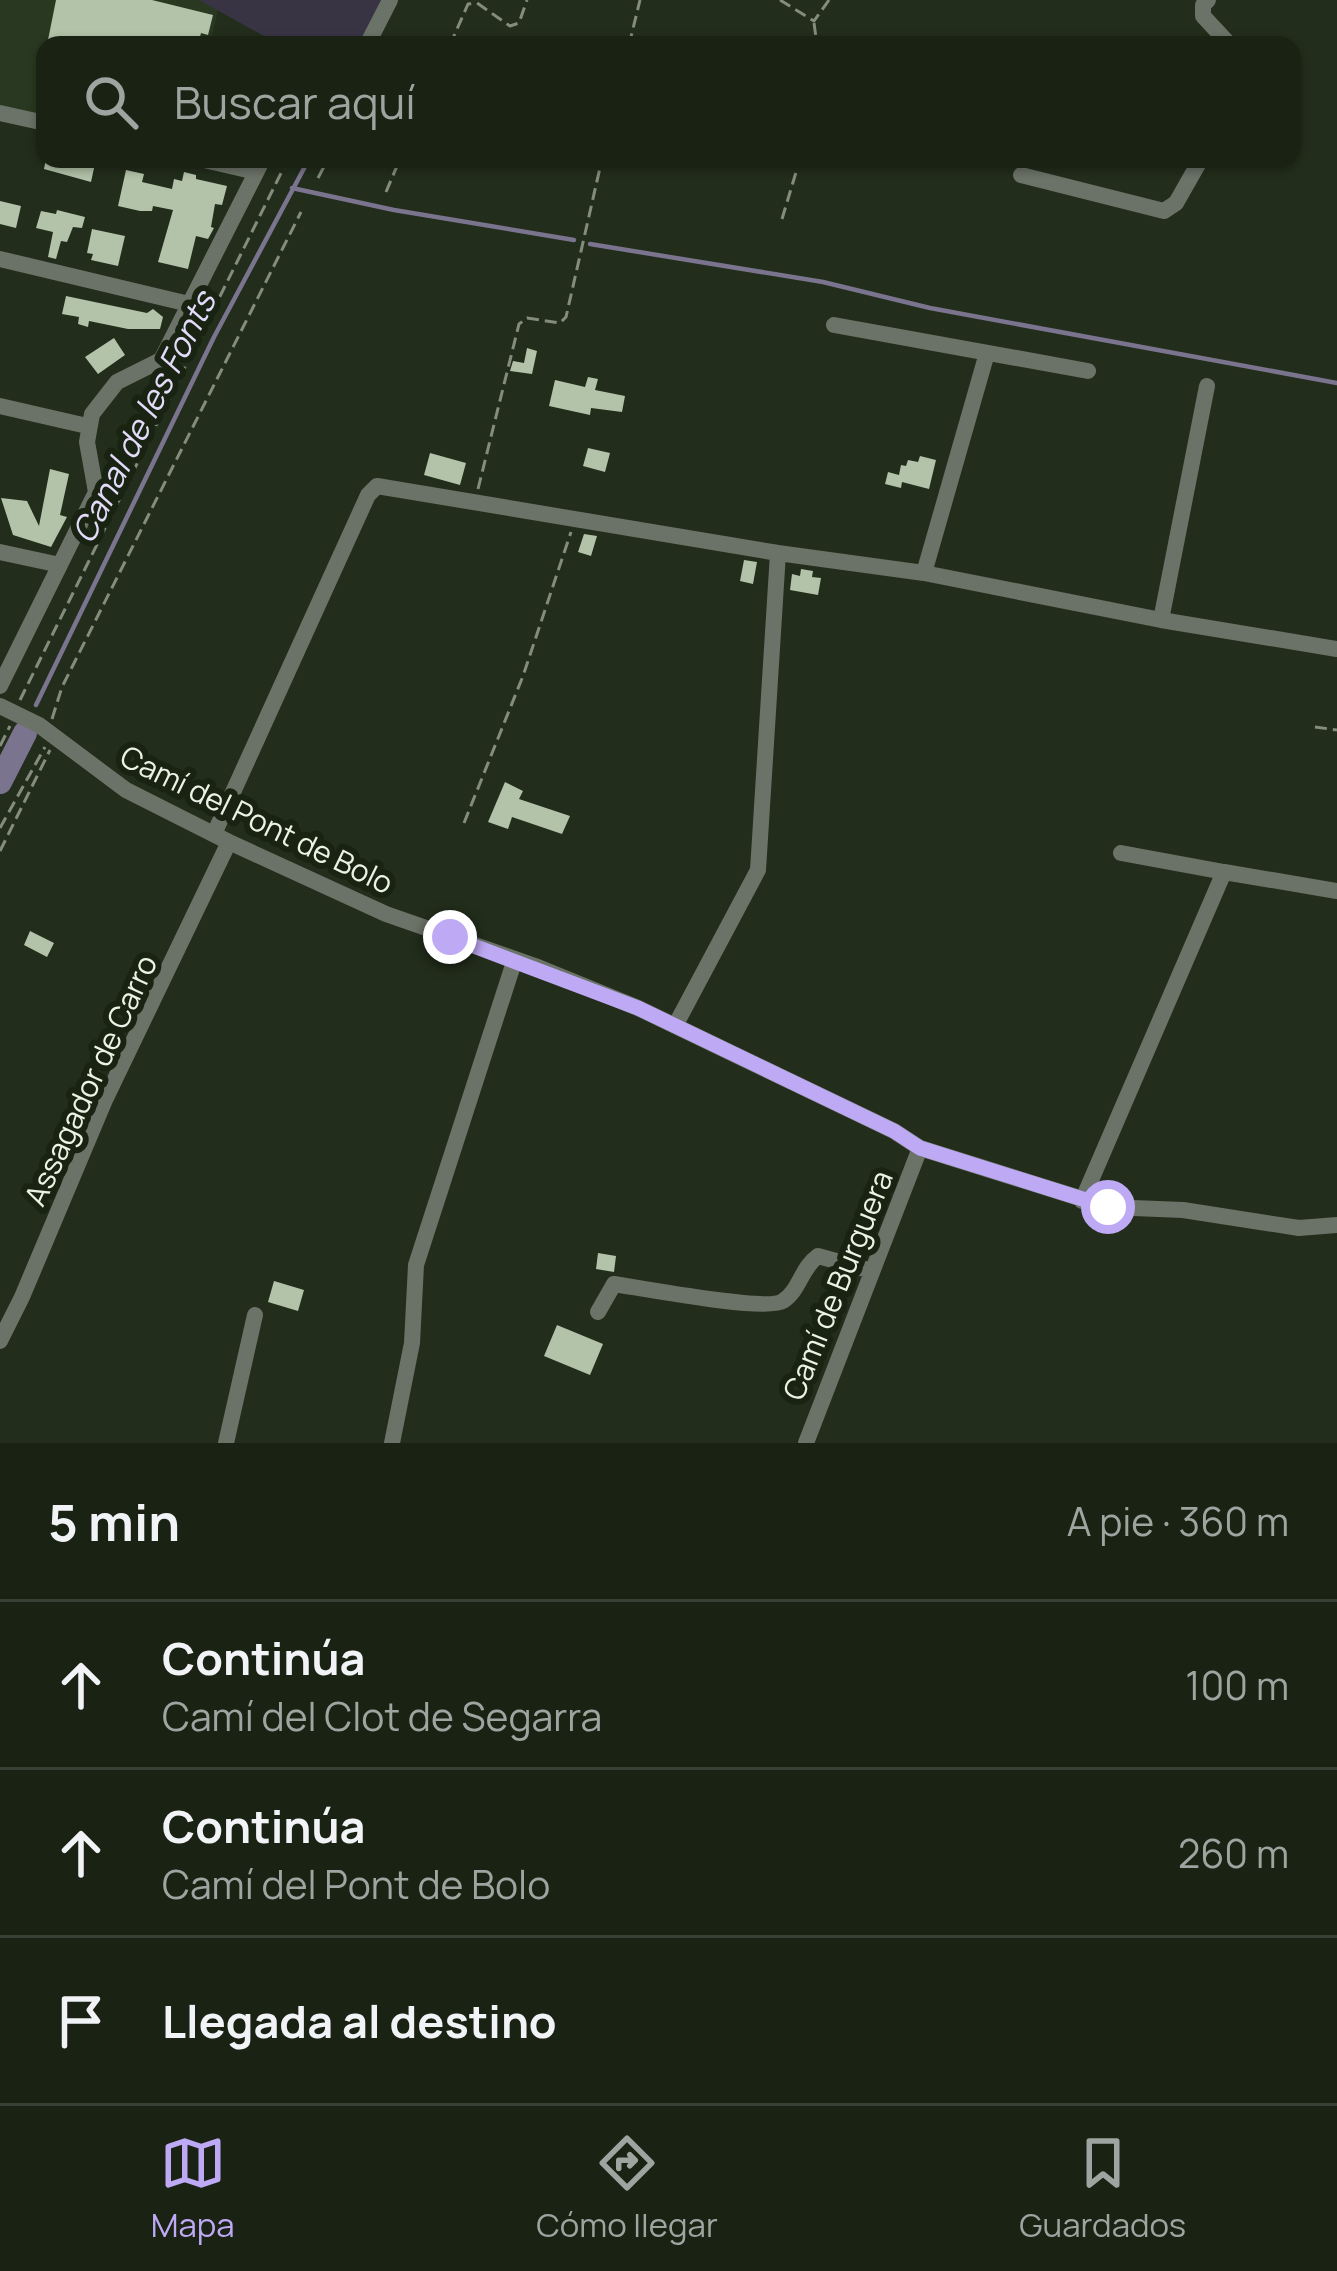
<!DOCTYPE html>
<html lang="es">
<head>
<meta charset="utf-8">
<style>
	:root { --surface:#1a2214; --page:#272f22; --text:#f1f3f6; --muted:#9fa4a0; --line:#383f34; --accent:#bea9f4 }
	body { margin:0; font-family:Manrope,sans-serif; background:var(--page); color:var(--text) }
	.stop { position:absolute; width:36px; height:36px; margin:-27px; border:9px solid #bea9f4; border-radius:50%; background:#fff }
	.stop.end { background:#bea9f4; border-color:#fff; box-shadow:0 3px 12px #0008 }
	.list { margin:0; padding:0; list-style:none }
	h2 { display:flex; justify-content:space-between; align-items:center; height:156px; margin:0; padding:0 48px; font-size:51px }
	h2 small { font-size:39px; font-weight:400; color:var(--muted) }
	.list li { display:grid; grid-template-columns:78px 1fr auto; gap:36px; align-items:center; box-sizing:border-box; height:168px; padding:0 48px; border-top:3px solid var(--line) }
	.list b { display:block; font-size:45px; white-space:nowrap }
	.list p { margin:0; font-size:39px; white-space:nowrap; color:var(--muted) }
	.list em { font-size:39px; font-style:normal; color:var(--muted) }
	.icon { flex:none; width:66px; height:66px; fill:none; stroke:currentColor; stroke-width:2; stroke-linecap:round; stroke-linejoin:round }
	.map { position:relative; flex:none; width:1337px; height:1443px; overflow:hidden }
	.search { position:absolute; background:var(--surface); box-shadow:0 3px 9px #0004; left:36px; right:36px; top:36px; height:132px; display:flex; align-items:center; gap:30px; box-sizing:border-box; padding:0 42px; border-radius:24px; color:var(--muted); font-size:45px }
	.sheet { height:660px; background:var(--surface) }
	nav { display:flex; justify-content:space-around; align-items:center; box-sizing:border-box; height:168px; border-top:3px solid var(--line); background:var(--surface); font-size:33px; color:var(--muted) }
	nav a { display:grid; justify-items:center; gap:6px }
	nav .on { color:var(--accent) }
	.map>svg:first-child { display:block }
	.built { fill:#293820 }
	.green { fill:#383444 }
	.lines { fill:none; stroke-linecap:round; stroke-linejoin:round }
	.stream { stroke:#7b748e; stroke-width:4.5 }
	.river { stroke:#7b748e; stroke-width:24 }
	.building { fill:#b2c3a9 }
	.path { stroke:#838c7d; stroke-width:3; stroke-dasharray:12 6; stroke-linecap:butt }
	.minor { stroke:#6b7267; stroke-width:16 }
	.route { stroke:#bea9f4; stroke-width:15 }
	.labels { text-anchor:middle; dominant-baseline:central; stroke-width:12; stroke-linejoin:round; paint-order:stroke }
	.street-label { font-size:30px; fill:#ebf3e7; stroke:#192312 }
	.water-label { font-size:33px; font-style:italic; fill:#e2dbf9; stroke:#192312 }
</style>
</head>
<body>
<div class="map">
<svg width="1337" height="1443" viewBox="0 0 1337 1443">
	<rect width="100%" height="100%" fill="#222d1b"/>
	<path class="built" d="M0 0H200L218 10 210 45H45V116L0 105Z"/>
	<path class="green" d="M199 0H381L359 45H280Z"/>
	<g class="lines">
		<path class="stream" d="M292 188 394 210 574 240
			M590 244 823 282 930 308 1337 383
			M36 705 214 337 309 159"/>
		<path class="river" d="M0 782 25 733"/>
	</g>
	<path class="building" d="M56 0H152L213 15 208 35 201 33 198 45H71L48 40Z
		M46 159H96L91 182 44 169Z
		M126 170 144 174 142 182 172 189 174 179 182 181 184 172 196 175V179L227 186 222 205 215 204 211 227 214 228 208 239 196 236 188 269 158 262 173 210 153 206 152 211H140L118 206Z
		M0 201 21 206 16 228 0 224Z
		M57 210 85 217 82 228 73 227 67 242 61 241 56 259 48 257 53 232 36 228 41 211 56 214Z
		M92 229 125 236 118 266 91 260 93 254 87 253Z
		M66 296 147 313 153 309 163 317 160 329H128L89 321 88 327 78 324 79 317 62 314Z
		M114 338 125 355 98 374 85 357Z
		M527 348 537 351 532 374 510 371 513 361 524 363Z
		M588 377 598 379 595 390 625 396 622 412 591 408 590 415 549 406 555 380 585 387Z
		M588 448 610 453 605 472 583 466Z
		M430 453 466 463 460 485 424 475Z
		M920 456 936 460 929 489 902 482 901 488 885 484 888 472 899 475 901 465 906 466 908 460 918 462Z
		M50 469 69 474 60 515 67 517 51 547 13 535 1 498 27 501 39 526Z
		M584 534 597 536 591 556 578 552Z
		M744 560 757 562 753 584 740 581Z
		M801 569 813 571 812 577 821 578 818 595 790 590 792 574 800 576Z
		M505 782 523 791 519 799 570 816 562 834 512 817 508 829 488 822Z
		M30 931 54 943 47 957 24 945Z
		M598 1253 616 1256 614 1272 596 1269Z
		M274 1281 304 1290 298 1311 268 1302Z
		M557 1325 603 1344 590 1375 544 1356Z"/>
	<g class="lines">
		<path class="path" d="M780 0 814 21 829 0
			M814 23 817 45
			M450 45 468 4 477 3 510 26 519 23 527 0
			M629 45 640 0
			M318 178 328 159
			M386 192 400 159
			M782 219 800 159
			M478 489 519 324 527 318 560 323 566 317 602 159
			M20 700 288 159
			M52 719 62 687 301 212
			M1315 727 1337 730
			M0 746 10 726
			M464 823 523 676 571 532
			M0 828 45 747
			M0 851 50 750"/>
		<path class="minor" d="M1208 0 1203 5V16L1230 45
			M367 45 390 0
			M0 113 45 123
			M200 159 256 172
			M1021 175 1164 211 1176 203 1201 159
			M0 259 189 304
			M834 325 1088 371
			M0 406 87 426
			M0 552 60 565
			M924 573 987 353
			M1161 620 1207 386
			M0 686 96 492 87 442 92 414 117 382 161 360 263 159
			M0 706 39 725 126 790 229 842 386 914 535 966 638 1008 894 1131 920 1148 1108 1207 1183 1210 1299 1228 1337 1225
			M214 834 368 495 377 486 778 553 924 573 1161 620 1337 649
			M1121 853 1224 872
			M675 1026 758 870 778 553
			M1082 1201 1224 872 1337 891
			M598 1312 614 1284C641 1288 767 1312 783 1301 800 1290 801 1268 818 1256L872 1271
			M0 1341 22 1297 105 1100 229 842
			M226 1443 255 1315
			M392 1443 412 1343 416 1265 515 959
			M806 1443 920 1148"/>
	</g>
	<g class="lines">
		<path class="route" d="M450 937 638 1008 894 1131 920 1148 1108 1207"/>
	</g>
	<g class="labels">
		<g class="street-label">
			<text transform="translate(257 819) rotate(26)">Camí del Pont de Bolo</text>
			<text transform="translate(90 1080) rotate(-65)">Assagador de Carro</text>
			<text transform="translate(837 1285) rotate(-68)">Camí de Burguera</text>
		</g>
		<g class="water-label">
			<text transform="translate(143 417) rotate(-63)">Canal de les Fonts</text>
		</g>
	</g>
</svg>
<div class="stop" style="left:1108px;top:1207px"></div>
<div class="stop end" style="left:450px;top:937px"></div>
<div class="search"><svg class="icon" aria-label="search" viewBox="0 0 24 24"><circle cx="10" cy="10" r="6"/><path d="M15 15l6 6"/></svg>Buscar aquí</div>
</div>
<section class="sheet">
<h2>5 min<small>A pie · 360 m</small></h2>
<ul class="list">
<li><svg class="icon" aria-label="ahead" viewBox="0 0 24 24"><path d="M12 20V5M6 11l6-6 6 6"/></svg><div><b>Continúa</b><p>Camí del Clot de Segarra</p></div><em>100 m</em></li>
<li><svg class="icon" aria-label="ahead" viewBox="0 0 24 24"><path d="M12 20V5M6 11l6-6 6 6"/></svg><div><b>Continúa</b><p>Camí del Pont de Bolo</p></div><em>260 m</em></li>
<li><svg class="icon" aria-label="arrive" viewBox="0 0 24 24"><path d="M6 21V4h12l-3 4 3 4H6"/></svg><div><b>Llegada al destino</b></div></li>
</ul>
</section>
<nav>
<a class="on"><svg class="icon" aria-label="map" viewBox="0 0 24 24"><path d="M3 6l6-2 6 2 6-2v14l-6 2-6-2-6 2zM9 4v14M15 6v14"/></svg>Mapa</a>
<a><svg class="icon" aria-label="directions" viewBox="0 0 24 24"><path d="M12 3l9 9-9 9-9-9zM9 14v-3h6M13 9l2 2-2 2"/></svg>Cómo llegar</a>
<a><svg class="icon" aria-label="saved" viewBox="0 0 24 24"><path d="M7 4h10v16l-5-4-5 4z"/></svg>Guardados</a>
</nav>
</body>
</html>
